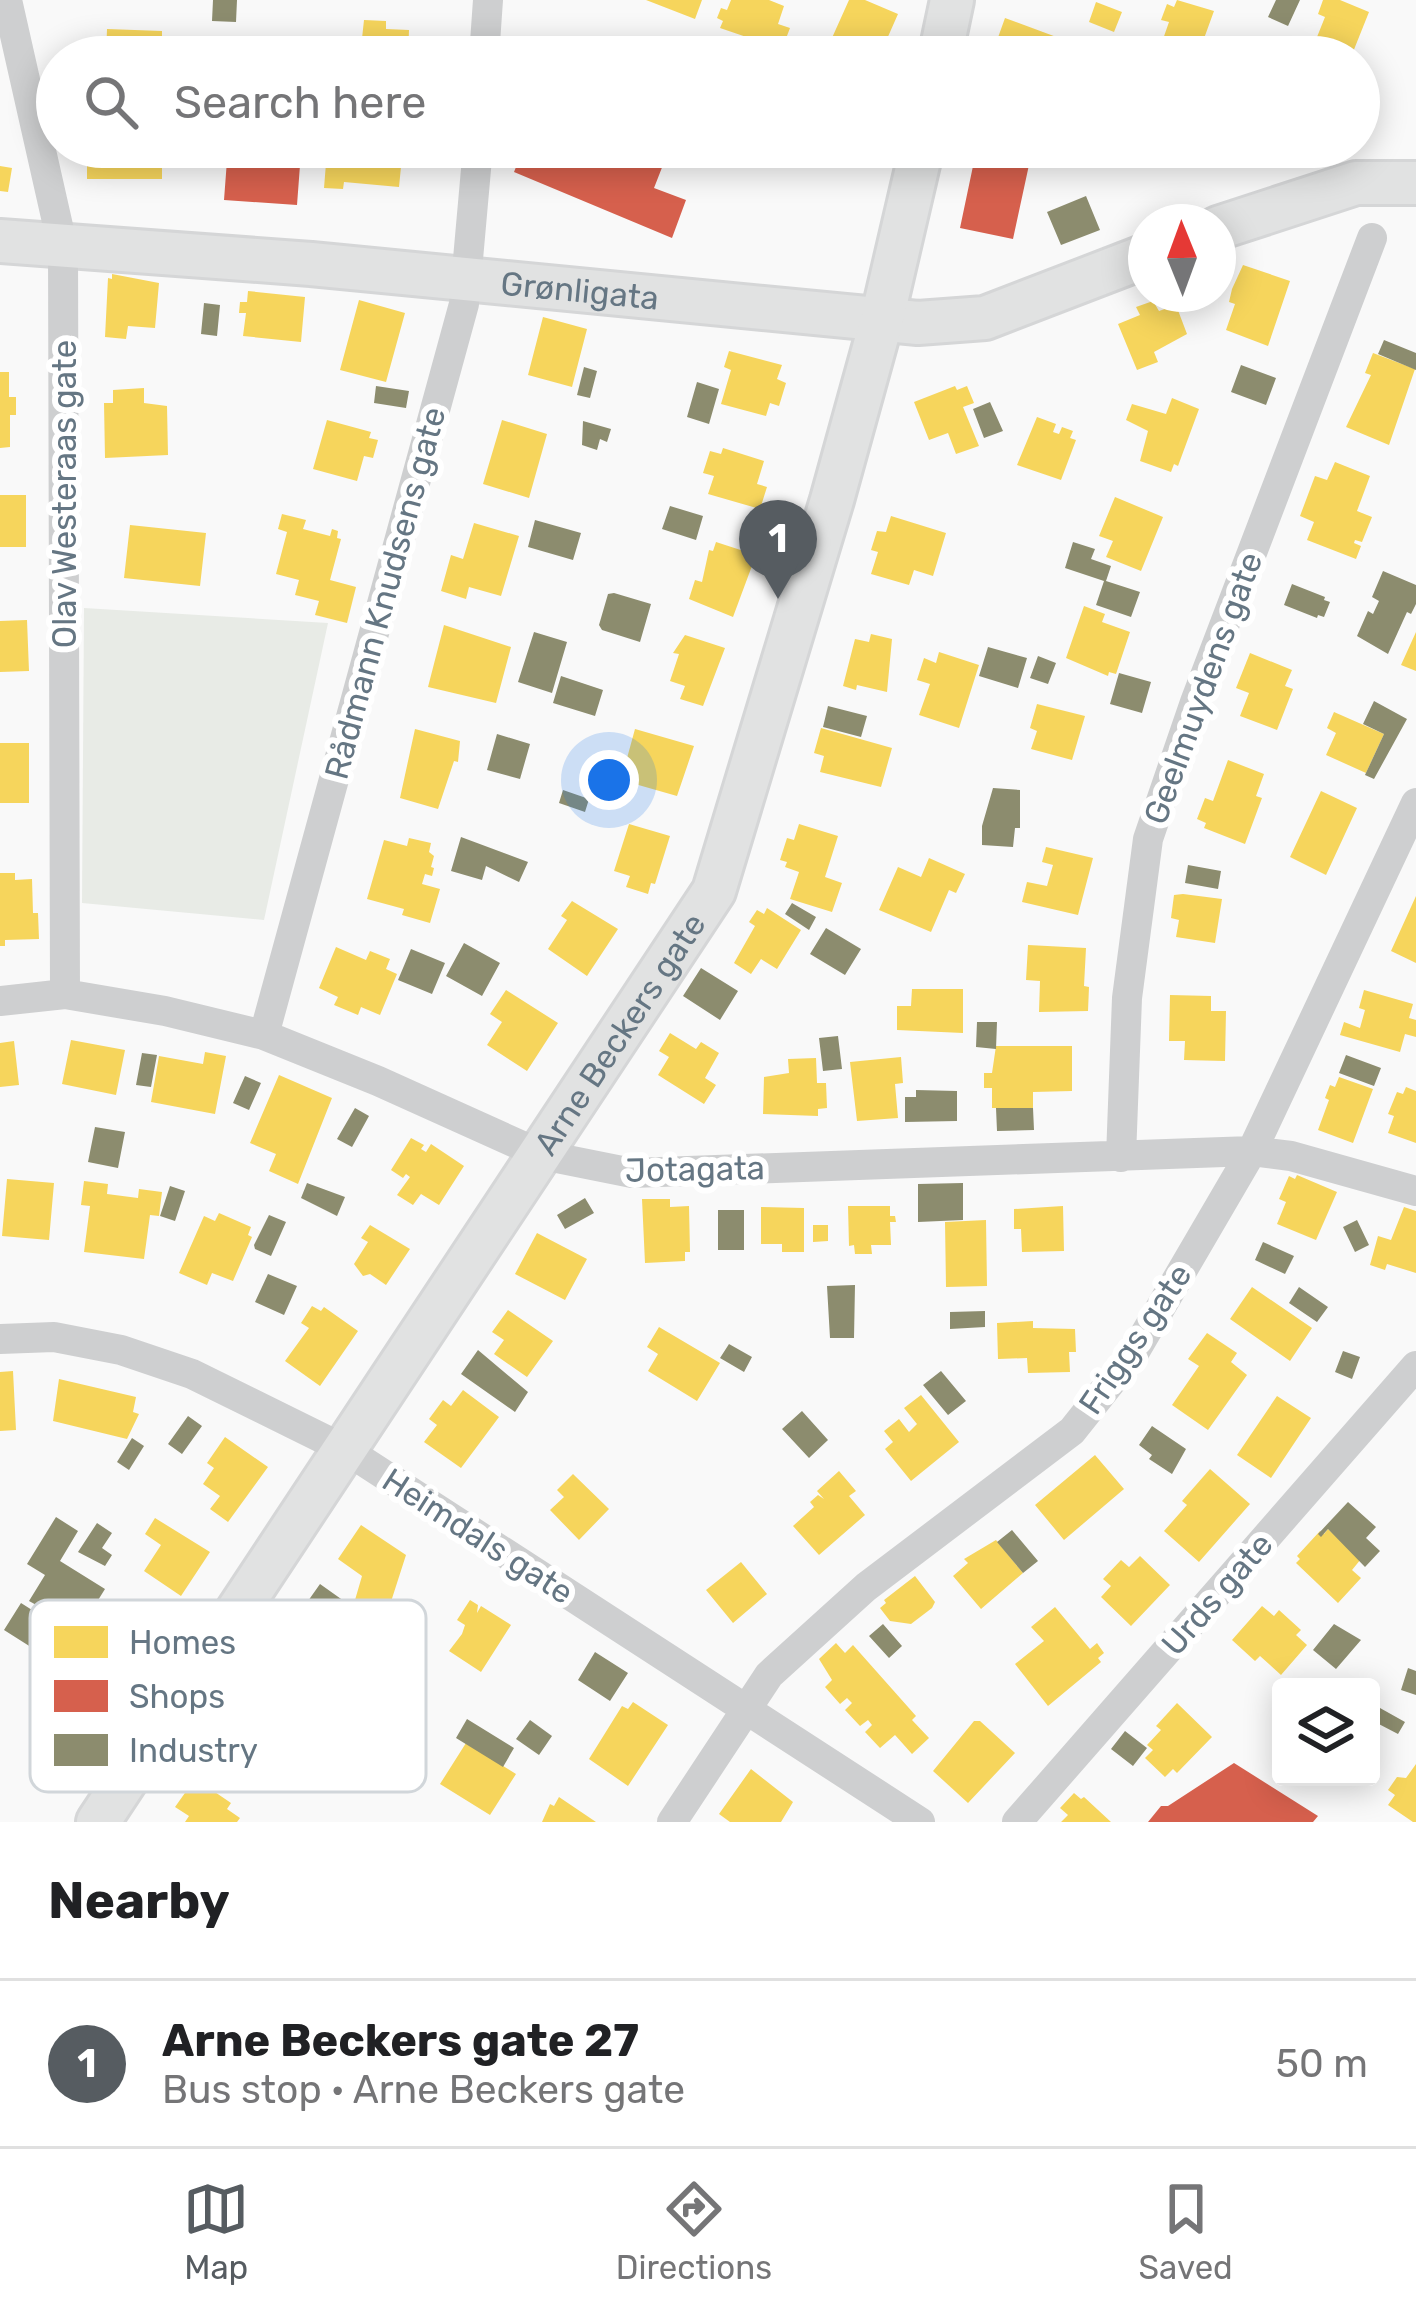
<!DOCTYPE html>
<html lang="en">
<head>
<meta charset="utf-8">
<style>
	:root { --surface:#fff; --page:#f6f6f6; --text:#202124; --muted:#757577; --line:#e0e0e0; --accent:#565c61 }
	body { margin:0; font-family:Rubik,sans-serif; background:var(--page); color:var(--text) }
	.controls { position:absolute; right:36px; bottom:36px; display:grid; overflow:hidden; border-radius:12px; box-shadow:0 6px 30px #0003 }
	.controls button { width:108px; height:108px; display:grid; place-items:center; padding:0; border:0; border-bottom:3px solid var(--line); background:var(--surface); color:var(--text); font:60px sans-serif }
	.compass { position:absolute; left:1128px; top:204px; width:108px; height:108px; border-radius:50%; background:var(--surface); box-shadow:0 6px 30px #0003; rotate:359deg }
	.you { position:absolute; left:609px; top:780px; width:42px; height:42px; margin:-30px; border:9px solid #fff; border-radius:50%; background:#1a73e8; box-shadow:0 0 0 18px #1a73e833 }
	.badge { display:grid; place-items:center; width:78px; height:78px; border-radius:50%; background:var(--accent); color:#fff; font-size:39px; font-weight:700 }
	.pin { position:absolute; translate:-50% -99px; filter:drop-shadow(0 3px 6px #0008) }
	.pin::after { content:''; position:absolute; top:63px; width:42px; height:36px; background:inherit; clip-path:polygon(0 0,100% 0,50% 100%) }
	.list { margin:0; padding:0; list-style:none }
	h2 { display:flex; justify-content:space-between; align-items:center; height:156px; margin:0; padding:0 48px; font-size:51px }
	h2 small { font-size:39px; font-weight:400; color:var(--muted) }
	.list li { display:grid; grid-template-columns:78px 1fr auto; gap:36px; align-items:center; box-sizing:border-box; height:168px; padding:0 48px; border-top:3px solid var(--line) }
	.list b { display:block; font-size:45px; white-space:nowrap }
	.list p { margin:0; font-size:39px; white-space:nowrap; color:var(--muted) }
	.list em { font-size:39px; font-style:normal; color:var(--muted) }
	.icon { flex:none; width:66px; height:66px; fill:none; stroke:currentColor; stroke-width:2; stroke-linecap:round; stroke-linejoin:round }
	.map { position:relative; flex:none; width:1416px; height:1822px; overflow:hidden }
	.search { position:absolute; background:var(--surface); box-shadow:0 6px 30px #0003; left:36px; right:36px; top:36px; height:132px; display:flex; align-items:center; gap:30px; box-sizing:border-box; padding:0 42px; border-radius:66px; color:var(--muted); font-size:45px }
	.sheet { height:324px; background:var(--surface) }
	nav { display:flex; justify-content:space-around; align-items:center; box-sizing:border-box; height:168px; border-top:3px solid var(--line); background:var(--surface); font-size:33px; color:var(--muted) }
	nav a { display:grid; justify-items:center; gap:6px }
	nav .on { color:var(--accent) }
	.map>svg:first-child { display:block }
	.green { fill:#e8ebe6 }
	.homes { fill:#f6d55c }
	.shops { fill:#d6604d }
	.industry { fill:#8c8c6e }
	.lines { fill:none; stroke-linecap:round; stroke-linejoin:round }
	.secondary-casing { stroke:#d5d6d7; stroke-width:48 }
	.street { stroke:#cecfd0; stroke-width:30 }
	.secondary { stroke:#e1e2e2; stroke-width:42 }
	.labels { text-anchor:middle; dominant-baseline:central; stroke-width:12; stroke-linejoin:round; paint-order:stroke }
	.street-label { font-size:33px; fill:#657683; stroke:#fff }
	.key { fill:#fff; stroke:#d1d6da; stroke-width:3 }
	.key-label { font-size:33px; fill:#657683 }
</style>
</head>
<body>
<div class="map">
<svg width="1416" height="1822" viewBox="0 0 1416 1822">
	<rect width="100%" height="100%" fill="#f9f9f9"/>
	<path class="green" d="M84 608 328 623 264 920 82 903Z"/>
	<path class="homes" d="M646 0H702L695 19Z
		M731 0H769L784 6 778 24 790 28 782 49 720 28 723 21 717 18 721 8 727 10Z
		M849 0H865L898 14 879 57H845L827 49Z
		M1177 0 1214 11 1198 55 1179 48 1176 56 1165 51 1167 45 1162 42 1169 22 1161 20 1167 4 1174 7Z
		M1323 0H1340L1369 12 1351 57H1309L1325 17 1318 14Z
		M1096 2 1122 12 1114 32 1089 22Z
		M1005 18 1078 45 1073 57H991Z
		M364 20 386 21V29L409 30 408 57H360Z
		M107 29 162 31V57H106Z
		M226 44 304 52V57H225Z
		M87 147H162V179H87Z
		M340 147H403L399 187 344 182 343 189 324 188 327 151 340 152Z
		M0 166 12 168 8 192 0 191Z
		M1243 265 1290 281 1268 346 1226 330 1235 304 1229 302 1232 289Z
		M112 274 159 283 155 328 128 326 126 339 105 337 108 278 112 279Z
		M248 291 305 297 301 342 243 336 246 313H239L240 302H247Z
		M359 300 405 313 386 382 340 370Z
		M1153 301 1159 311 1176 305 1187 334 1154 352 1158 362 1137 370 1118 324 1140 315 1136 307Z
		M543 317 587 329 572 387 528 375Z
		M729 351 782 365 777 379 786 383 779 406 770 403 766 416 721 404 731 370 724 367Z
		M1373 353 1415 369 1389 445 1346 427 1371 375 1365 373Z
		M0 372H9V397H16V415H10V447L0 448Z
		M955 386 957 390 967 386 974 403 963 407 979 446 956 454 948 433 929 440 914 402Z
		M144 388V403L167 406 168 455 105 458 104 403H113V390Z
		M1172 398 1199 409 1178 466 1174 464 1171 472 1140 461 1148 431 1126 420 1132 404 1166 414Z
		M1037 417 1056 424 1053 432 1059 434 1062 427 1073 431 1070 438 1076 440 1061 480 1017 465Z
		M327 420 371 432 369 438 378 440 373 458 364 456 357 481 313 469Z
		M502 420 547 434 529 498 483 484Z
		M723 448 764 461 757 484 767 487 760 509 708 494 714 476 703 473 710 451 721 454Z
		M1335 462 1370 476 1357 511 1372 517 1362 542 1355 540 1354 543 1361 546 1356 559 1307 540 1314 522 1300 516 1315 476 1327 480Z
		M0 495H26V547H0Z
		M1115 497 1163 517 1141 571 1106 557 1113 541 1099 536Z
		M282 514 306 520 303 529 330 536 332 529 338 531 337 538 341 539 330 580 356 587 347 623 315 615 319 601 295 595 299 580 276 574 287 532 278 529Z
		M891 516 946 533 933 576 914 570 909 585 871 574 878 552 871 550 877 531 886 532Z
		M474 523 519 536 501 596 469 587 466 599 441 591 451 555 463 559Z
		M130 525 206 533 200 586 124 578Z
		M716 542 756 555 733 617 689 599 695 580 702 582 709 550 713 551Z
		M1084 606 1105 614 1102 622 1130 632 1116 674 1109 672 1108 676 1066 658Z
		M27 620 29 671 0 672V621Z
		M444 625 511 647 496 703 428 687Z
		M1416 632V671L1401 665Z
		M871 634 892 639 887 692 857 685 856 690 843 686 855 639 869 642Z
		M685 635 725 648 703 706 680 699 685 686 670 681 679 654 673 653Z
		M939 652 979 665 959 728 919 715 930 684 917 680 924 658 936 663Z
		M1250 653 1292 670 1285 686 1293 689 1277 730 1240 716 1249 693 1236 688Z
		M1037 704 1085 716 1072 760 1031 749 1037 731 1030 728Z
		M1334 712 1384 734 1366 773 1326 755 1336 733 1327 728Z
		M821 728 892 748 881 787 820 772 824 756 814 753Z
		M415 729 460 741 458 762 454 761 438 809 400 798Z
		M635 729 694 746 677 796 621 780Z
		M0 743H29V803H0Z
		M1228 760 1264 774 1256 796 1262 798 1245 844 1204 828 1206 823 1197 819 1205 798 1213 801Z
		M1321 791 1357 808 1326 875 1290 857Z
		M629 824 670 836 655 884 651 883 648 894 626 887 630 876 614 871Z
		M799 824 838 836 825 877 842 883 832 912 790 899 799 872 785 867 787 862 780 860 787 838 794 840Z
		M409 838 431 843 429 852 434 856 431 867 434 868 432 876 425 874 422 884 440 889 430 923 402 915 404 909 367 899 384 840 407 846Z
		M1046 847 1093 858 1078 915 1022 902 1027 882 1047 886 1053 865 1042 862Z
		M929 858 965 874 956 893 949 890 931 932 879 910 898 867 921 877Z
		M0 873H15V880L32 879 33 913H38L39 939 5 940V946H0Z
		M1183 894 1222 899 1215 943 1176 937 1179 920 1171 918 1174 895Z
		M1416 896V963L1391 951Z
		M572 901 618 929 587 976 548 949 567 920 561 916Z
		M767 908 801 930 777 969 761 959 751 974 734 963 755 926 749 922 757 910 764 914Z
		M1028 945 1086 948 1084 986 1089 987 1088 1011 1039 1012 1040 981 1026 980Z
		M336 947 366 960 370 951 390 959 386 969 397 974 380 1015 361 1007 358 1015 334 1005 338 997 319 988Z
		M912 989H963V1033L897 1030V1006H911Z
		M506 990 558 1023 527 1071 487 1045 502 1022 490 1014Z
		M1364 990 1413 1004 1409 1018 1416 1020V1037L1405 1034 1400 1052 1340 1035 1344 1022 1360 1028 1365 1010 1359 1008Z
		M1170 995 1211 996V1011H1226L1225 1061 1184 1060 1185 1041H1169Z
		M670 1033 696 1049 701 1042 719 1053 705 1078 716 1085 704 1104 658 1075 669 1057 659 1051Z
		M71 1040 125 1050 116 1095 62 1084Z
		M14 1041 19 1085 0 1087V1043Z
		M996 1046H1072V1091L1033 1092V1108H992V1088H984V1073H992Z
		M205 1052 226 1056 215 1114 151 1102 159 1056 203 1064Z
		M901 1057 903 1083 895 1084 898 1118 857 1121 850 1062Z
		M816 1058 817 1083H826L827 1108 818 1109V1116L763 1114 764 1077 789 1073 788 1059Z
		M279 1075 332 1098 298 1184 269 1171 276 1154 250 1143Z
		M1339 1077 1373 1089 1353 1143 1318 1130 1329 1100 1325 1098 1330 1085 1335 1087Z
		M1406 1087 1416 1091V1143L1388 1133 1394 1116 1388 1114 1397 1092 1403 1094Z
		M411 1138 424 1145 421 1149 426 1152 431 1144 464 1166 439 1205 421 1194 413 1205 397 1195 410 1177 406 1174 403 1178 391 1170Z
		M1297 1175 1337 1192 1316 1240 1277 1224 1286 1202 1279 1199 1289 1176 1295 1179Z
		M7 1179 54 1183 49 1240 2 1236Z
		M84 1181 108 1184 107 1194 138 1198 139 1189 162 1192 159 1216 150 1215 144 1259 84 1252 90 1206 81 1205Z
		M642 1199H670V1207L689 1206 690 1252H685V1261L645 1263Z
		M848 1206H890V1216H895L896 1222H890L891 1245H871L872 1254H855L854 1245 849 1246Z
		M1063 1206 1064 1251 1022 1252 1021 1229H1014V1209Z
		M761 1207 804 1208V1252H782V1244H761Z
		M1404 1207 1416 1211V1273L1387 1264 1385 1270 1370 1265 1378 1236 1391 1240Z
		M219 1213 251 1227 248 1235 252 1237 233 1281 212 1273 207 1285 179 1273 204 1216 215 1221Z
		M986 1220 987 1286 946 1287 945 1222Z
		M370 1225 410 1249 386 1285 370 1274 363 1276 354 1264 368 1242 361 1238Z
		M813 1225H828V1241L813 1242Z
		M537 1233 587 1259 565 1300 515 1274Z
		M1252 1287 1312 1328 1290 1361 1230 1319Z
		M312 1306 321 1311 324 1307 358 1331 320 1386 285 1361 309 1328 301 1323Z
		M508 1310 553 1341 527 1377 494 1354 504 1340 492 1332Z
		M1033 1321V1328L1075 1329 1076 1352H1069L1070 1372 1028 1373 1027 1358 998 1359 997 1323Z
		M659 1327 720 1363 697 1401 648 1371 658 1354 647 1347Z
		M1207 1333 1237 1353 1231 1362 1247 1375 1208 1430 1172 1405 1199 1366 1188 1359Z
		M13 1371 16 1430 0 1431V1372Z
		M59 1379 136 1397 133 1412 139 1414 127 1439 53 1421Z
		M463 1390 499 1417 461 1468 424 1442 437 1425 429 1419 443 1400 451 1406Z
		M921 1395 959 1442 911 1481 885 1449 893 1442 884 1431 899 1419 909 1432 917 1424 904 1408Z
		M1277 1396 1311 1418 1271 1478 1237 1455Z
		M225 1437 268 1467 228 1522 210 1509 220 1496 203 1484 214 1468 207 1463Z
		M1095 1455 1124 1489 1064 1540 1035 1505Z
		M1210 1469 1250 1504 1199 1562 1164 1531 1187 1505 1182 1501Z
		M839 1471 856 1491 849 1496 865 1515 819 1555 793 1526 814 1507 810 1502 818 1495 824 1499 817 1491Z
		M573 1474 609 1509 579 1540 550 1510 564 1497 557 1490Z
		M155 1518 210 1552 181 1596 144 1571 161 1545 145 1534Z
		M361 1525 406 1555 388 1611 380 1608 377 1614 360 1609 363 1603 355 1600 362 1576 338 1559Z
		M1328 1529 1361 1559 1352 1570 1361 1578 1338 1603 1296 1563 1300 1559 1297 1556 1320 1531 1324 1534Z
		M996 1540 1023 1573 981 1609 953 1576 968 1563 964 1559Z
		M1140 1556 1170 1585 1131 1626 1101 1597 1111 1586 1103 1579 1121 1560 1129 1567Z
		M741 1562 767 1594 733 1623 706 1590Z
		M915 1576 935 1602 932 1608 911 1624 890 1621 880 1608 886 1603 884 1600Z
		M470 1600 478 1605 477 1613 481 1606 511 1625 481 1672 449 1651 462 1634 465 1625 457 1620Z
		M1262 1606 1274 1616 1279 1610 1301 1630 1296 1635 1307 1645 1281 1675 1260 1656 1255 1661 1232 1640Z
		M1055 1607 1090 1649 1097 1643 1104 1653 1098 1658 1101 1662 1048 1706 1015 1664 1044 1641 1031 1627Z
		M836 1643 845 1653 853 1645 916 1716 912 1720 929 1738 912 1754 895 1735 880 1748 865 1732 872 1725 868 1720 860 1726 845 1710 852 1703 847 1698 840 1704 825 1687 832 1680 819 1659Z
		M633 1702 668 1725 628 1786 589 1759 622 1706 628 1709Z
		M1177 1703 1212 1737 1177 1773 1173 1769 1165 1777 1145 1758 1153 1750 1147 1745 1161 1730 1156 1726Z
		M974 1721H980L1015 1753 968 1803 933 1771Z
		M466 1743 516 1774 490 1815 440 1784Z
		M1416 1764V1822H1413L1388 1805 1395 1795 1388 1790 1397 1777 1406 1778Z
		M751 1769 793 1802 781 1822H730L719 1814Z
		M192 1783 206 1792 209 1788 231 1803 227 1809 240 1818 237 1822H185L189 1816 175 1807Z
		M1074 1793 1081 1799 1084 1797 1111 1822H1061L1068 1815 1060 1808Z
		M559 1797 596 1822H542L550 1804 554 1806Z"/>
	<path class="shops" d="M564 38 611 57H557Z
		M228 147H274V150L301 152 297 205 224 200Z
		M524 147H670L654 188 686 200 672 238 514 172Z
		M977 147 1032 151 1013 239 960 228Z
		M1234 1763 1318 1816 1313 1822H1148L1161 1806H1168Z"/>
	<path class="industry" d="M213 0H237L236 22 212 21Z
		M1276 0H1300L1288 26 1268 17Z
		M1086 196 1100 230 1061 245 1047 212Z
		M204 303 220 305 217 336 201 334Z
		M1384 340 1416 353V370L1378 354Z
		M1241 365 1276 378 1266 405 1231 392Z
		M584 367 597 371 590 398 577 395Z
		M697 382 719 389 709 424 687 417Z
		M376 386 409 391 406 408 374 403Z
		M990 402 1003 431 984 438 973 409Z
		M583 421 611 429 607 442 600 439 597 450 582 445Z
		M670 506 703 516 696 540 662 529Z
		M535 520 581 533 573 560 528 547Z
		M1073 542 1095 549 1091 559 1111 566 1106 581 1140 592 1131 617 1096 605 1104 581 1065 568Z
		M1383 571 1416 585V604L1411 614 1407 612 1388 654 1357 636 1368 611 1373 614 1379 601 1372 597Z
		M1292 584 1325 597 1324 600 1330 602 1324 617 1318 615 1317 618 1284 605Z
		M614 593 651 604 640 642 602 630 599 625 608 594Z
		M534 632 567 642 552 693 518 682Z
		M988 647 1027 658 1018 688 979 676Z
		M1038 656 1056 663 1048 684 1030 678Z
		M1119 673 1151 682 1142 713 1110 704Z
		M561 676 603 690 595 716 553 703Z
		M1374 701 1407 719 1374 779 1365 775 1384 734 1363 724Z
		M828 706 867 716 861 737 823 727Z
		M497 734 530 744 520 779 487 770Z
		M993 788 1020 790V828H1015L1013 847 982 845V826Z
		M563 790 589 799 585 812 559 803Z
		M461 837 528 862 519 882 486 866 482 880 451 871Z
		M1188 865 1221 871 1218 889 1185 883Z
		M792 903 816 917 809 930 785 914Z
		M826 928 861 949 845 975 810 954Z
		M464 943 500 963 482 996 446 976Z
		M411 949 445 963 432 994 398 980Z
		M701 968 738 991 720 1020 683 996Z
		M977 1022H997L996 1049 976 1047Z
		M838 1036 842 1069 823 1071 819 1038Z
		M142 1053 157 1055 151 1087 136 1085Z
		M1346 1055 1381 1068 1374 1086 1339 1073Z
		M245 1076 261 1083 249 1110 233 1103Z
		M916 1090 957 1091V1121L905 1122V1097H916Z
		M355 1108 369 1116 352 1147 337 1139Z
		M996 1108H1033L1034 1130 997 1131Z
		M95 1127 125 1132 118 1168 88 1162Z
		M307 1183 345 1197 337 1216 301 1198Z
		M963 1183V1220L918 1222V1184Z
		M170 1186 185 1191 175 1221 160 1216Z
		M585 1198 594 1213 565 1229 557 1215Z
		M718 1210H744V1250H718Z
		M269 1215 286 1222 271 1256 255 1249 254 1245Z
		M1357 1220 1369 1245 1355 1252 1343 1227Z
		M1263 1242 1294 1256 1285 1274 1255 1260Z
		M268 1274 297 1286 284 1315 255 1302Z
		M855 1285 854 1338H830L827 1286Z
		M1299 1287 1328 1307 1317 1322 1289 1303Z
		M985 1311V1327L950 1329V1312Z
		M729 1344 752 1357 744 1372 720 1358Z
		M478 1350 528 1392 515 1412 461 1374Z
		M1343 1351 1360 1357 1352 1379 1335 1372Z
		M941 1371 966 1401 948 1415 923 1385Z
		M802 1411 828 1440 809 1458 782 1429Z
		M188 1416 202 1426 182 1454 168 1444Z
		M1152 1426 1186 1449 1172 1474 1149 1459 1152 1455 1139 1445Z
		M132 1438 144 1446 129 1470 117 1462Z
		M1348 1502 1376 1527 1366 1538 1380 1551 1365 1567 1328 1529 1321 1537 1318 1534Z
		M56 1517 78 1531 60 1561 105 1589 80 1629 29 1601 45 1575 27 1564Z
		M97 1523 112 1533 102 1548 112 1555 105 1566 78 1552Z
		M1012 1530 1038 1561 1023 1573 997 1542Z
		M320 1584 351 1606 333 1632 311 1616 317 1608 308 1601Z
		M21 1603 51 1622 34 1649 4 1630Z
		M883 1624 902 1646 889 1658 869 1636Z
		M1334 1624 1361 1640 1336 1669 1313 1650Z
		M595 1652 628 1673 610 1701 578 1680Z
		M1408 1668 1416 1671V1695L1401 1690Z
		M1380 1708 1405 1722 1398 1734 1373 1721Z
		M467 1719 514 1748 503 1767 456 1738Z
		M530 1720 552 1736 539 1755 516 1739Z
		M1125 1731 1147 1748 1133 1766 1111 1749Z"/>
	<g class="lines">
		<defs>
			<g id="secondary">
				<path d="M940 57 952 0"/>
				<path d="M1218 228 1356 183H1416"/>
				<path id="s1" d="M0 241 311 264 918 323 985 318 1146 256"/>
				<path id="s2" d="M98 1822 714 891 832 500 882 319 922 147"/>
			</g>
		</defs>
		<use href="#secondary" class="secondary-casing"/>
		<path class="street" d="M7 0 63 248 65 994
			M484 57 488 0
			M0 1001 65 994 165 1011 264 1035 378 1081 542 1155 632 1173 1252 1151 1291 1156 1416 1191
			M264 1035 464 304 478 147
			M1121 1157 1127 998 1148 839 1195 702 1372 238
			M0 1339 54 1337 121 1350 192 1374 346 1450 920 1822
			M672 1822 769 1675 866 1587 1072 1431 1134 1353 1252 1151 1416 803
			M1017 1822 1416 1366"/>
		<use href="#secondary" class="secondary"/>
	</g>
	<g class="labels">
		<g class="street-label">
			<text stroke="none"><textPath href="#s1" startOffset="582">Grønligata</textPath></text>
			<text transform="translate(64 494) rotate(-90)">Olav Westeraas gate</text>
			<text transform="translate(385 593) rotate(-75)">Rådmann Knudsens gate</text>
			<text transform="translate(1203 688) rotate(-70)">Geelmuydens gate</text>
			<text stroke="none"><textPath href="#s2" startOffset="945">Arne Beckers gate</textPath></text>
			<text transform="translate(695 1169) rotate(-1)">Jotagata</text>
			<text transform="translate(1135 1339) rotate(-56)">Friggs gate</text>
			<text transform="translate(478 1536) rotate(33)">Heimdals gate</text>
			<text transform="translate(1217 1594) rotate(-49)">Urds gate</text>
		</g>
	</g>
	<rect x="30" y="1600" width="396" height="192" rx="18" class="key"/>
	<rect x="54" y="1626" width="54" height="32" fill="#f6d55c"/>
	<rect x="54" y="1680" width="54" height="32" fill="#d6604d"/>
	<rect x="54" y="1734" width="54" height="32" fill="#8c8c6e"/>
	<g class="key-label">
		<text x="129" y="1654">Homes</text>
		<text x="129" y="1708">Shops</text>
		<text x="129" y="1762">Industry</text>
	</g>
</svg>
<div class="controls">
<button><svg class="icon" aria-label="layers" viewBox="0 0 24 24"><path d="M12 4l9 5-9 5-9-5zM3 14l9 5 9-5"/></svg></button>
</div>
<svg class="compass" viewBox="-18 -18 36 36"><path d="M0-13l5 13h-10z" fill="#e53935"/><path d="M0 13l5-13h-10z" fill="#757577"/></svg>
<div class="you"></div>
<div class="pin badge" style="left:778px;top:599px">1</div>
<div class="search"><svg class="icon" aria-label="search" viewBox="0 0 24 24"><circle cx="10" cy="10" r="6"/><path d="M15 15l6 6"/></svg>Search here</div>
</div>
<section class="sheet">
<h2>Nearby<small></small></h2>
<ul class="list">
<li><span class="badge">1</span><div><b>Arne Beckers gate 27</b><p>Bus stop · Arne Beckers gate</p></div><em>50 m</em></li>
</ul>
</section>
<nav>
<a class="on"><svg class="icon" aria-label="map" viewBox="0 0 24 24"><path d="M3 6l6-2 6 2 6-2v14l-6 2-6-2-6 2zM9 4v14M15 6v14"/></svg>Map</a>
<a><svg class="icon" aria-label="directions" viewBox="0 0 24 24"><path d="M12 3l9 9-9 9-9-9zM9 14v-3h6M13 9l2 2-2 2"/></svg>Directions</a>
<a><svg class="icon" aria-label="saved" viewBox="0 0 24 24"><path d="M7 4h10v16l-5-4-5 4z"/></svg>Saved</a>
</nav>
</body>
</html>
